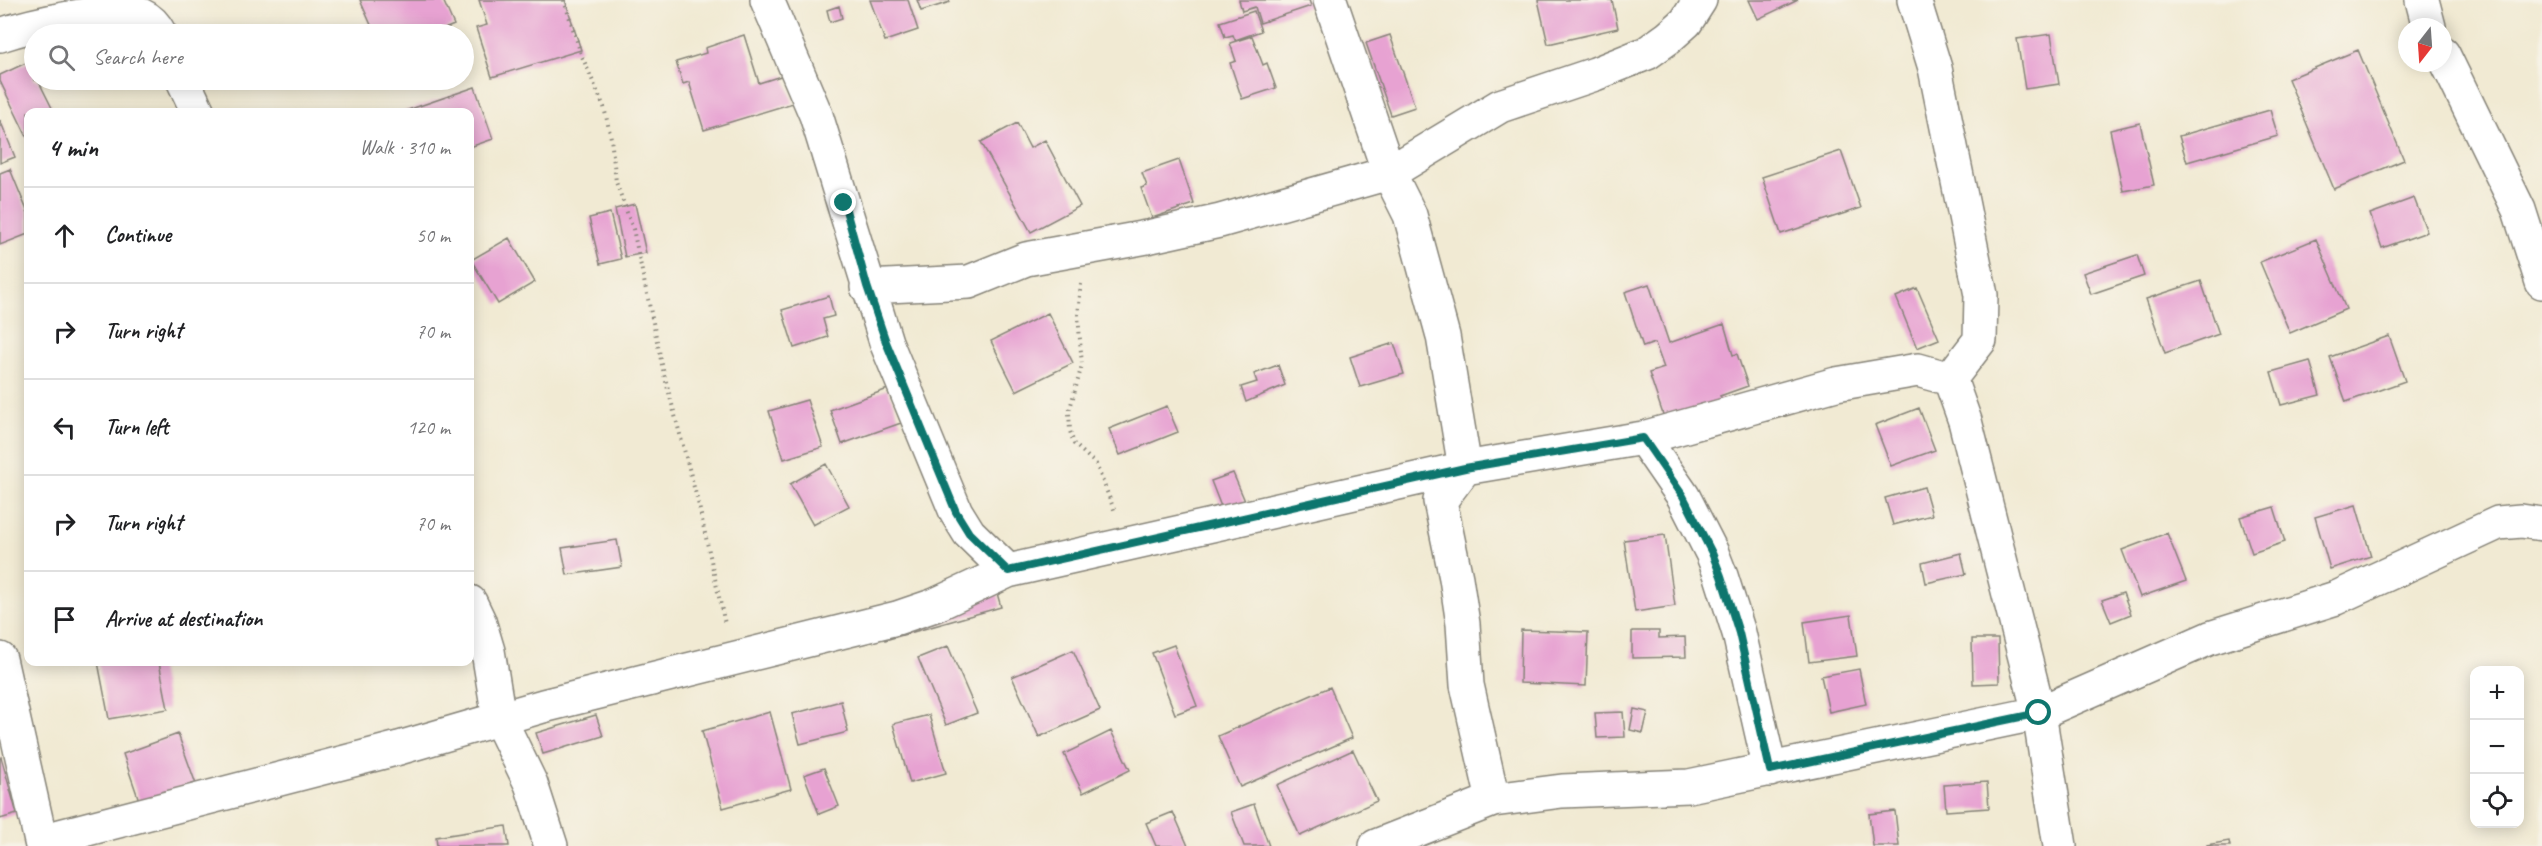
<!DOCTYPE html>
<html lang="en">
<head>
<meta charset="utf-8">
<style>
	:root { --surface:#fff; --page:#f2f2f2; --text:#202124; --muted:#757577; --line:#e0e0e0 }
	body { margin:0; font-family:Caveat,sans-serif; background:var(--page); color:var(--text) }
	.controls { position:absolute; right:18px; bottom:18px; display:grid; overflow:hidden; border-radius:12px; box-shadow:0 3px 15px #0003 }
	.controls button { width:54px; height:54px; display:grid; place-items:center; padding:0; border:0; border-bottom:2px solid var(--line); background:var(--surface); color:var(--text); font:30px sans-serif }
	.compass { position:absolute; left:2398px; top:18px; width:54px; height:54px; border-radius:50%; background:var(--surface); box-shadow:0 3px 15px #0003; rotate:197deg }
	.stop { position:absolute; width:18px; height:18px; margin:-14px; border:4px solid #0f766e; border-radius:50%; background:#fff }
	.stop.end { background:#0f766e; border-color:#fff; box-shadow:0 2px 6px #0008 }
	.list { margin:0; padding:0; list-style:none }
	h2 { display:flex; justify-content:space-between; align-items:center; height:78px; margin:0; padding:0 24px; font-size:26px }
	h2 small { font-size:20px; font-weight:400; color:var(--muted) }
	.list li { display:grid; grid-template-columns:39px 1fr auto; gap:18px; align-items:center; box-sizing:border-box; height:96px; padding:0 24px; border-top:2px solid var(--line) }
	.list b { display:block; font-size:22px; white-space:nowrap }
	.list em { font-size:20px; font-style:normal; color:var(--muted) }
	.icon { flex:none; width:33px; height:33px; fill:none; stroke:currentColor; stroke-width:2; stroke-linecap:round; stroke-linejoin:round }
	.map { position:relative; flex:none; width:2542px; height:846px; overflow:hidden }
	.search { position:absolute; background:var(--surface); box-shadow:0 3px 15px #0003; left:24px; top:24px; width:450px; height:66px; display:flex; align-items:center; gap:15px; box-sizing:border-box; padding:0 21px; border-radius:33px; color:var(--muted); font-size:22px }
	.panel { position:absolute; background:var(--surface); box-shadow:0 3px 15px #0003; left:24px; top:108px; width:450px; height:558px; border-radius:12px }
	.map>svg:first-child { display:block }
	.building { fill:#e7a2d2 }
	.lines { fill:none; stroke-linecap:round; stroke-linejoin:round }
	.minor-casing { stroke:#868378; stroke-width:36 }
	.path { stroke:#868378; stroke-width:4; stroke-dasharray:1.5 4.5; stroke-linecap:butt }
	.minor { stroke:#fff; stroke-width:33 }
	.route { stroke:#0f766e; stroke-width:8 }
</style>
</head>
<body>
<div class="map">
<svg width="2542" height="846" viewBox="0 0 2542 846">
	<rect width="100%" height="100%" fill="#f7f3e8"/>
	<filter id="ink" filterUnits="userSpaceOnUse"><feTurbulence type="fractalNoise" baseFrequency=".0167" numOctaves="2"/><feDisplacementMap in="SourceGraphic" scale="12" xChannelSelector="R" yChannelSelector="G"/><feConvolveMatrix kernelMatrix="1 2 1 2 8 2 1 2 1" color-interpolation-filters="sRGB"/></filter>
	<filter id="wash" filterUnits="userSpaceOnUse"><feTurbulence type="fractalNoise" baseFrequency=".008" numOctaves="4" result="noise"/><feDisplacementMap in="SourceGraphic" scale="24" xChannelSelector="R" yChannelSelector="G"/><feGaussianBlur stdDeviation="1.35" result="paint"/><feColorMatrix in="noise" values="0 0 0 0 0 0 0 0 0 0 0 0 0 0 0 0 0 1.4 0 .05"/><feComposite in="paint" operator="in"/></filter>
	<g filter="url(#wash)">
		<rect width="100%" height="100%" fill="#f1ead3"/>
		<g id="blocks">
			<path class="building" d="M360 0H443L454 25 432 34H375Z
				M479 0H565L581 50 492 77 476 28 487 25Z
				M870 0H908L918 30 885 41Z
				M917 0H949L950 2 921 11Z
				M1239 0H1309L1311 6 1260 23 1255 7 1242 11Z
				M1538 0H1612L1618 28 1548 44Z
				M1749 0H1798L1758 19Z
				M839 6 842 18 830 22 827 10Z
				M1254 11 1261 31 1235 40 1233 35 1225 37 1220 22Z
				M2051 34 2059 84 2025 89 2017 39Z
				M744 35 759 83 784 75 793 103 704 130 689 82 683 84 676 62 706 53 705 48Z
				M1390 35 1415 107 1391 115 1366 43Z
				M1252 36 1263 65 1267 63 1276 88 1242 99 1230 63 1236 61 1230 43Z
				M2358 50 2404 160 2334 189 2288 79Z
				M30 61 34 71V80H38L54 112H28V139L0 81V75Z
				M475 87 493 139 470 147V112H402Z
				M2270 110 2278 136 2187 162 2179 136Z
				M0 120 15 157 0 163Z
				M1017 123 1030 148 1045 140 1080 206 1031 232 981 142Z
				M2140 123 2154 185 2123 191 2110 130Z
				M1841 151 1861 208 1781 234 1762 177Z
				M1179 160 1194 204 1152 218 1141 188 1147 186 1142 173Z
				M10 169 28 213V234L0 245V173Z
				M2414 198 2427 232 2382 248 2370 214Z
				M635 204 646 253 625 257 615 209Z
				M610 213 621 259 600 264 589 218Z
				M509 238 535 282 498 304 471 260Z
				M2316 239 2346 309 2290 333 2260 262Z
				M2137 255 2144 276 2091 294 2083 273Z
				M2201 281 2219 334 2165 353 2146 299Z
				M1649 284 1669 343 1724 324 1733 355 1737 354 1748 386 1720 396 1722 399 1671 438 1649 373 1664 368 1655 343 1643 347 1625 292Z
				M1917 288 1939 339 1917 348 1896 297Z
				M829 296 834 316 823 319 828 337 794 348 782 310Z
				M1048 313 1073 363 1016 391 991 341Z
				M2389 336 2405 381 2346 402 2330 357Z
				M1394 343 1404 374 1360 387 1350 357Z
				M2310 361 2320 395 2281 405 2271 372Z
				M1278 365 1285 385 1246 402 1241 387 1257 382 1254 374Z
				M888 389 901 423 842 444 830 410Z
				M807 400 823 447 784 459 769 411Z
				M1167 406 1178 432 1120 455 1109 429Z
				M1919 408 1935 450 1891 466 1875 425Z
				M826 464 849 506 813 525 790 484Z
				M1233 473 1248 508 1225 517 1211 481Z
				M1924 487 1932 515 1893 525 1885 498Z
				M2356 505 2371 556 2330 569 2315 517Z
				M2274 507 2285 542 2252 553 2240 517Z
				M2167 533 2186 581 2140 597 2122 550Z
				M1665 535 1675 606 1635 612 1624 540Z
				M617 540 622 567 567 575 562 548Z
				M1961 553 1966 574 1926 583 1922 563Z
				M992 576 1001 607 885 640 876 609Z
				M2123 593 2131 614 2111 622 2102 600Z
				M1851 615 1857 656 1809 662 1804 622Z
				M1521 630 1588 632 1586 686 1520 683Z
				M1632 631H1659V638L1685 637 1686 657 1632 658Z
				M1972 639H1998L1999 683 1973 684Z
				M1174 645 1197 706 1175 714 1152 653Z
				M948 646 977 713 946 725 918 658Z
				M1073 650 1100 710 1039 737 1012 677Z
				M98 662H159L168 709 109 719Z
				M1859 669 1866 704 1829 712 1821 676Z
				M1330 687 1352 738 1240 787 1218 736Z
				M841 701 848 732 800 744 792 714Z
				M1634 709 1648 712 1643 733 1630 730Z
				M770 712 791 789 723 808 702 731Z
				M1623 712 1625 737 1597 738 1595 713Z
				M596 715 603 736 543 754 536 733Z
				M929 715 946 773 910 783 893 724Z
				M1111 731 1130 770 1083 793 1064 754Z
				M178 734 197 787 141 806 123 754Z
				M1353 750 1377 801 1300 836 1277 785Z
				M1 757 17 814 0 819V758Z
				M824 768 839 806 819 814 804 775Z
				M1987 782 1989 808 1946 811 1944 785Z
				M1254 804 1269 846H1244L1231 812Z
				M1895 811 1899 846H1873L1869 814Z
				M1173 812 1188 846H1156L1146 823Z
				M506 826 509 846H437L436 837Z
				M2229 841 2230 846H2207V845Z"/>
		</g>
	</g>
	<g filter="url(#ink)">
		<use href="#blocks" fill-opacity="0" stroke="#868378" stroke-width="1.5"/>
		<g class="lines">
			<defs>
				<path id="minor" d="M767 0 816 115 886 342 956 512 969 533 1008 571
					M1330 0 1389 173 1410 215 1443 336 1465 468 1440 501 1456 578 1463 624 1467 685 1493 800
					M1914 0 1935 68 1981 295 1980 340 1950 379
					M2422 0 2429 27
					M0 35C27 26 117 4 141 15 150 19 156 26 160 34
					M2443 54 2519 210 2542 282
					M183 80 198 112
					M867 287 969 282 1026 259 1147 237 1220 221 1389 173 1500 106 1595 74 1647 53 1668 38 1686 22 1700 0
					M1643 438 1683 496 1712 553 1721 576 1739 633 1770 770
					M470 602 479 621 488 651 499 718 531 784 551 846
					M0 659 42 846
					M41 841 399 748 543 706 897 618 935 605 1008 571 1465 468 1643 438 1836 384 1918 370 1950 379 1965 421 2039 713 2060 846
					M1376 846 1493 800 1562 791 1689 786 2039 713 2210 638 2336 598 2498 523 2521 521 2542 524"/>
			</defs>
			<use href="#minor" class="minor-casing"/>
			<path class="path" d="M564 0 581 54 604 107 611 138 616 182 633 229 664 374 699 506 725 624
				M1081 284 1078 315 1082 365 1069 412 1070 431 1074 444 1096 464 1115 512"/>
			<use href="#minor" class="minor"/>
		</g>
	</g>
	<g class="lines" filter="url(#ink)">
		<path class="route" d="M844 203 867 286 886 342 956 512 969 533 1008 571 1465 468 1643 438 1683 496 1712 553 1721 576 1739 633 1770 770 2039 713"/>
	</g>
</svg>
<div class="controls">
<button>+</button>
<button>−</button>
<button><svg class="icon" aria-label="locate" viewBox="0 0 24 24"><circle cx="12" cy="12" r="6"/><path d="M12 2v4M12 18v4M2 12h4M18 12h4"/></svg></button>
</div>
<svg class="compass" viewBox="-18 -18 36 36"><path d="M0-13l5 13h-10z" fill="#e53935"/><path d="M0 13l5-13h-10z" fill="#757577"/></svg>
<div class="stop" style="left:2039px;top:713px"></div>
<div class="stop end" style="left:844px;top:203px"></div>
<div class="search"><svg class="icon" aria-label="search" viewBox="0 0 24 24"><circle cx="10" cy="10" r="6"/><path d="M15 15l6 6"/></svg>Search here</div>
<section class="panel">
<h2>4 min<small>Walk · 310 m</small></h2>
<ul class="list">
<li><svg class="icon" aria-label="ahead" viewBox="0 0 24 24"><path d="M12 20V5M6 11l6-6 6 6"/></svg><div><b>Continue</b></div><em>50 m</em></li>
<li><svg class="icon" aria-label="right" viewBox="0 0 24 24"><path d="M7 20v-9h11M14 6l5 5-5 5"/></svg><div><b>Turn right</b></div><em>70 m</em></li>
<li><svg class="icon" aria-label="left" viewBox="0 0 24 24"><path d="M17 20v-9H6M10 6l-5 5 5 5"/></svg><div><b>Turn left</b></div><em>120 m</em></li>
<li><svg class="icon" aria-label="right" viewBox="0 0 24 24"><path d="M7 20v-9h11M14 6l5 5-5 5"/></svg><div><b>Turn right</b></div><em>70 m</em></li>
<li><svg class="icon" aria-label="arrive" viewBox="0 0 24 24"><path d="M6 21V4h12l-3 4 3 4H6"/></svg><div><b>Arrive at destination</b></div></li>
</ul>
</section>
</div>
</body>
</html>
